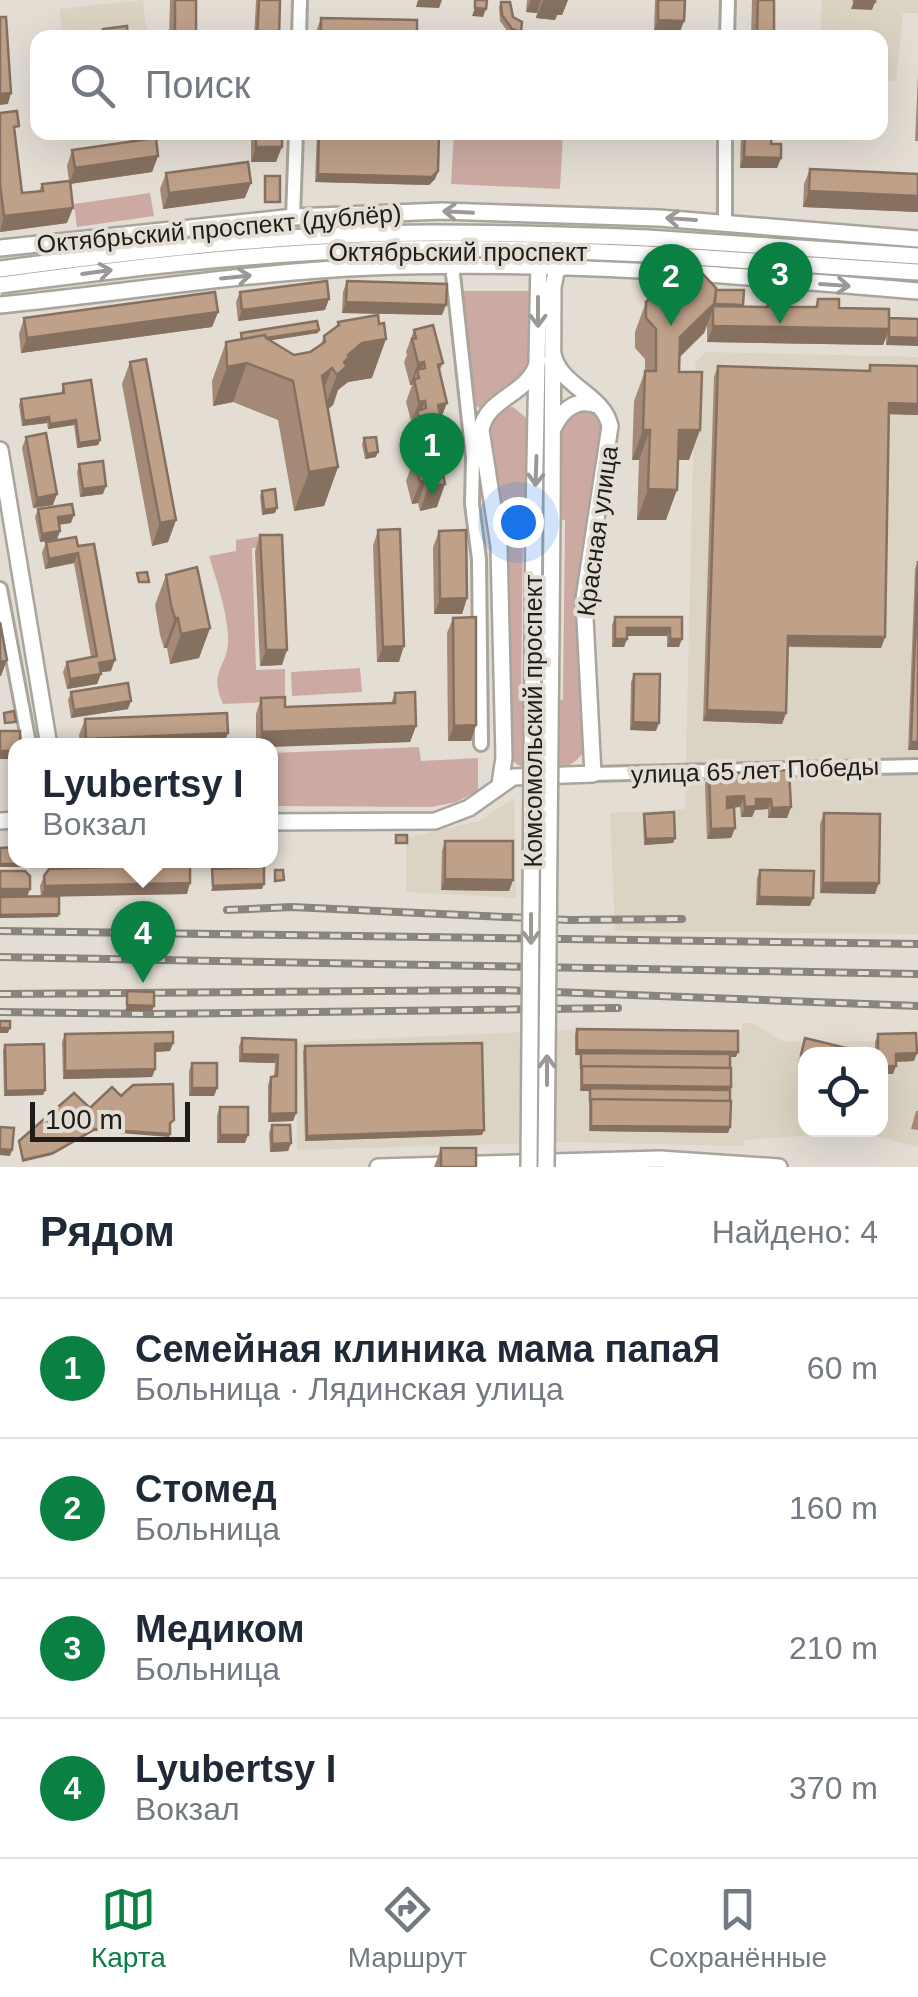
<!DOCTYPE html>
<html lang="ru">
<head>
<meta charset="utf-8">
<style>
	:root { --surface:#fff; --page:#f2f2f3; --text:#1f2937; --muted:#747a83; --line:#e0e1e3; --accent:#0b8043 }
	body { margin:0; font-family:Arial,sans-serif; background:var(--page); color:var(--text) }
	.controls { position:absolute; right:30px; bottom:30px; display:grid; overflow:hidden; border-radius:20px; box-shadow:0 10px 40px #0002 }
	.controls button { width:90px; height:90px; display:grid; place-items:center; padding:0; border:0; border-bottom:2px solid var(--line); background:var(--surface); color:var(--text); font:50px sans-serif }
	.scale { position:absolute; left:30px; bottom:25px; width:160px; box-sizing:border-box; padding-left:10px; border:5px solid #1f1d1a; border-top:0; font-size:28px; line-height:35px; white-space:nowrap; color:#1f1d1a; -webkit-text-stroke:8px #e3ddd4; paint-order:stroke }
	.you { position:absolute; left:518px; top:522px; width:35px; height:35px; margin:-25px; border:8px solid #fff; border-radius:50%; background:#1a73e8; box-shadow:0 0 0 15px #1a73e833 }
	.badge { display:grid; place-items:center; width:65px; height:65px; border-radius:50%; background:var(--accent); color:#fff; font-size:32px; font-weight:700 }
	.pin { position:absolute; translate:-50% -82px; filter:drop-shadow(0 2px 5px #0008) }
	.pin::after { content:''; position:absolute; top:52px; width:35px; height:30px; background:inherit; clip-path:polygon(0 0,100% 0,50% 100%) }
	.popup { position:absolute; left:8px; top:738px; width:270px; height:130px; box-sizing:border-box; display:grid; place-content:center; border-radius:20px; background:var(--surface); filter:drop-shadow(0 2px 8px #0005); font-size:32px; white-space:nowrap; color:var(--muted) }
	.popup b { font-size:38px; color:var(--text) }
	.popup::after { content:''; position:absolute; left:50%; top:100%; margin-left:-20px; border:20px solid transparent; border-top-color:var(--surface) }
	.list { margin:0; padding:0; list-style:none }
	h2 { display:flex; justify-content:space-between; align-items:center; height:130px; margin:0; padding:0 40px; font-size:42px }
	h2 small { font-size:32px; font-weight:400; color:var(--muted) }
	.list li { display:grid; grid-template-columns:65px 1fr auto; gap:30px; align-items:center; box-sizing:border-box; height:140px; padding:0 40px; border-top:2px solid var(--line) }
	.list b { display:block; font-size:38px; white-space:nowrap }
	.list p { margin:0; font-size:32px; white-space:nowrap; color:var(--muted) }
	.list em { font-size:32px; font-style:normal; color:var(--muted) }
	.icon { flex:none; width:55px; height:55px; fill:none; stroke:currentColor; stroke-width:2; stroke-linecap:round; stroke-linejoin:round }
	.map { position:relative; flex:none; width:918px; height:1167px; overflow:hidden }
	.search { position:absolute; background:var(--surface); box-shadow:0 10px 40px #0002; left:30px; right:30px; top:30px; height:110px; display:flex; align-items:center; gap:25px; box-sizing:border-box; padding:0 35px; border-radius:20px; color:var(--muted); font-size:38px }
	.sheet { height:690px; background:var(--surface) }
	nav { display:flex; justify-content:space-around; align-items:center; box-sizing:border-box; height:140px; border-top:2px solid var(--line); background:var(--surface); font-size:28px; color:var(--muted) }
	nav a { display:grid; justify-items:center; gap:5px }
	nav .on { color:var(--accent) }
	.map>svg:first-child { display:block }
	.built { fill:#dbd3c3; fill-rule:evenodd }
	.green { fill:#ccaaa3 }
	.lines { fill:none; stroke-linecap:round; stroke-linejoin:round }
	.minor-casing { stroke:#a9a59c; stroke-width:18 }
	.major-casing { stroke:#a9a59c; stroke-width:20 }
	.minor { stroke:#fff; stroke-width:12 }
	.major { stroke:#fff; stroke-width:15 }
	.rail-casing { stroke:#88847e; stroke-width:8 }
	.rail { stroke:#e3ddd4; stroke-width:4; stroke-dasharray:11; stroke-linecap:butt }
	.major-bridge-casing { stroke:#a9a59c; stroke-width:20; stroke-linecap:butt }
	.major-bridge { stroke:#fff; stroke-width:15 }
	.wall { fill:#a48a76 }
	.shaded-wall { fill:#867060 }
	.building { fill:#bfa089; stroke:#867060; stroke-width:2.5 }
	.oneway { stroke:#9a9998 }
	.labels { text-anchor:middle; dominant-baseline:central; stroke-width:8; stroke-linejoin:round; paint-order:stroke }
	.street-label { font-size:25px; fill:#1f1d1a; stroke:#e3ddd4 }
</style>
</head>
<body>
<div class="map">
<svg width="918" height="1167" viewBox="0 0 918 1167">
	<rect width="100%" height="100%" fill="#e3ddd4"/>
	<path class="built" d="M143 0 147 37H62L60 9Z
		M822 0H918V13H903L896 81 881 80 880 38H820Z
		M705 352 918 357V934L615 931 610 813 685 809 695 363Z
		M514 798 516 898 406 892V838L479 821Z
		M742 1023H752L784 1042 918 1041V1147L859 1132 744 1140V1146L568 1142 297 1150V1042L570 1030 742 1033ZM806 1054H880V1130H806Z"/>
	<path class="green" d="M454 133H563L560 189 451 184Z
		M150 193 154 216 77 227 74 204Z
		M461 291H533L532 356 525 377 482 409 476 406Z
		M580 406 595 410 604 423 583 559 585 749C574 774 527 779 510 758L486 430 501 408 513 407 530 421 529 519 523 517 521 699 563 700 565 520 559 519V427Z
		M280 533V547L252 548 256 670 285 669V701L223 704C207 669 230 668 228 635 226 608 217 582 209 556L236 551V540Z
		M360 668 362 692 292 696 291 672Z
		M419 747 421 761 478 758V791L456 802 432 807 271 806V753Z"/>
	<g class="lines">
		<defs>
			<path id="minor" d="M299 38 300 0
				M727 38 728 0
				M293 217 296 132
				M725 222V132
				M452 265 473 458 472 504 479 559 481 744
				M0 589 28 738
				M593 774 918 766"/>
			<path id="major" d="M647 238 918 256
				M0 248 294 217 442 211 659 218 918 239
				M646 254 918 272
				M0 305C124 293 246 272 371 267 553 260 737 275 918 291
				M554 427C563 408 579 397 599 406
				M0 450 49 746
				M534 516 539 259
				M552 519 553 287 556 272 563 266
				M500 784 504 758 499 546 481 430C487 396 531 395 538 360
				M0 821 16 820
				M270 822 435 821 469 808 513 777 593 774 584 599 610 426C603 394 560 387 553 354
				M378 1167 660 1159 779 1167"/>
		</defs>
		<use href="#minor" class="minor-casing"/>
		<use href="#major" class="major-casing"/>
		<use href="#minor" class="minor"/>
		<use href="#major" class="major"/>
		<defs>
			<path id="rail" d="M227 910 292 907 570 920 682 919
				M0 931 918 944
				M0 957 918 974
				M0 994 501 990 918 1006
				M0 1012 151 1014 618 1008"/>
		</defs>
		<use href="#rail" class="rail-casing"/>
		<use href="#rail" class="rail"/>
		<defs>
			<path id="major-bridge" d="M0 269C144 250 288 233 433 233 504 233 576 235 647 238
				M0 285C113 270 226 256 341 251 442 246 544 249 646 254
				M529 1167 534 516
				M546 1167 552 519"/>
		</defs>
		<use href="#major-bridge" class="major-bridge-casing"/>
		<use href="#major-bridge" class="major-bridge"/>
	</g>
	<path class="wall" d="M170 0H196V38H169Z
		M256 0H280L279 38H254Z
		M527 0H568L562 15H557L555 20 536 18 537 13 526 12Z
		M655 0H685L680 32 654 31Z
		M752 0H774L772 38H751Z
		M501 2 513 17 521 32 519 37 510 35 500 21 499 7Z
		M321 18 417 38H317V29Z
		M918 75V141H915Z
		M0 113 15 137 22 193 39 191 42 184 69 181 67 166 72 150 158 156 152 172 70 184 67 223 0 232Z
		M251 132H282L276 162H251Z
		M317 132H439L438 171 435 179 429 185 315 182Z
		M741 132H772L771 144 781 158 777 168H740Z
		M810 169 918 174V212L803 207 804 184Z
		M166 173 245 198 163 209 160 189Z
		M347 281 442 315 342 313 343 292Z
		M716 290 743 306 766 307 768 301 778 307H815L818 299 839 308 889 318 918 319 886 345V338L883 345 707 342V324L704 333 680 357 679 372 689 460H678L666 520H637L639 460H632L634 401 645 371V359L635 348V332L646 302Z
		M240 292 329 299 325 310 238 321 236 302Z
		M218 312 212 327 21 353 19 334 24 318Z
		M338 322 372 378 348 382 338 390 333 405 328 409 338 467 324 506 294 511 278 420 233 402 213 406 212 381 226 342 240 339 241 333H318L270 340 294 355 310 352 321 344 324 336 336 327Z
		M414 330 443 363 439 372 447 403 441 418 443 451 440 463 437 507 420 511 418 503 412 504 406 481 412 464 407 441 412 424 406 402 412 385H410L404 362 407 355 406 352Z
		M130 362 176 520 168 542 152 546 122 384Z
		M870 365 918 415 888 414 885 637 881 648 788 647 786 713 782 724 703 721 714 377 718 366 868 371Z
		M63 384 100 440 98 445 77 448 74 425 48 429 47 423 22 426 19 405 21 399 61 394Z
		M26 437 53 505 33 508 22 448Z
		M364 438 376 457 365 459 362 444Z
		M79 464 103 494 80 497 77 472Z
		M262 491 275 513 262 515 260 496Z
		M38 509 71 523 59 525 60 531 57 539 40 542 35 517Z
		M378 530 399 662H377L373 546Z
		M439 531 467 598 462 614H434L433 547Z
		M260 535 282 665 260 666 255 551Z
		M46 542 78 546 111 671 101 672 97 684 67 689 63 672 67 662 91 657 74 563 45 569 42 553Z
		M918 561V750H908L915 569Z
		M166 575 210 628 199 658 170 664 167 648H164L160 635 155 605Z
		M615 617H682L679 647H667V636H627L624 647H612V625Z
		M453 618 476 725 471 741H448L447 633Z
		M634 674 656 731 630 730 631 682Z
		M71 692 128 709 71 718 68 700Z
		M395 693 416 726 410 742 256 746V714L261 698 285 707 391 703Z
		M85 719 223 746H80L79 735Z
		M709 774 791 807 787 818H768V809L755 810 752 817H741L740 807 727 808 735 828 731 838 707 839 705 784Z
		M824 813 875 894 820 893V824Z
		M644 814 675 838 673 843 644 845 643 819Z
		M445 841 513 880 509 891 441 890 442 851Z
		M760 870 810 906 756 905 757 878Z
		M0 871 28 896H41L40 886 44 876 187 894 59 896 58 917 0 918Z
		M577 1029 736 1057H730V1127L728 1133 589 1131V1091H580V1055H575V1034Z
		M65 1034 173 1043 170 1051 155 1052V1069L152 1077 63 1079 62 1042Z
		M878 1034 914 1061 896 1062 893 1074H886L883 1082 880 1054H875V1042Z
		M242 1038 296 1040V1113L293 1121 268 1122V1085L271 1077 274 1076 275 1063 239 1062V1046Z
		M805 1038 806 1054V1065L798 1063Z
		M5 1045 45 1090 43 1095 4 1096 3 1050Z
		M305 1046 484 1130 482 1135 305 1141 303 1052Z
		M192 1063 217 1088 214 1096H189V1071Z
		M220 1107 245 1143H217V1115Z
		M916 1111H918V1130L911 1129Z
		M272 1125 291 1143 288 1151 270 1152 269 1133Z
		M441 1148 476 1167H434Z"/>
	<path class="shaded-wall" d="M418 0H442L439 8 416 7Z
		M531 0H541L537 13 526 12Z
		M543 0H568L562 15H557L555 20 536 18Z
		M854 1 875 2 872 10 851 9Z
		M475 8 486 9 483 17 472 16Z
		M658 20 684 21 680 32 654 31Z
		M757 32H774L772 38H755Z
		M11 93 8 104 0 105V94Z
		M816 132H838L836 137 815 136Z
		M256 147H282L276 162H251Z
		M158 156 152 172 69 184 75 168Z
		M744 157 781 158 777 168H740Z
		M438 171 435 179 429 185 315 182 318 174Z
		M251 183 245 198 163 209 169 193Z
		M809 191 918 196V212L803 207Z
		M73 208 67 223 0 232 4 216Z
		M329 299 325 310 238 321 242 310Z
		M346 302 446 305 442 315 342 313Z
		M715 303 743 305 739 315 713 309 704 333 669 367 680 337Z
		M218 312 212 327 21 353 27 338Z
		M713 326 889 329 883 345 707 342Z
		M319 330 318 333 241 345 242 342Z
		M889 337 918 338V346L886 345Z
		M386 339 372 378 348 382 338 390 333 405 322 414 337 375 348 355 362 343Z
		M424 362 419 375 417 370 412 385H410L418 363Z
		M247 363 233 402 213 406 227 367Z
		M332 368 317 407 322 376Z
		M425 401 419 417 417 411 411 425 419 402Z
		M447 403 438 425V405Z
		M889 403 918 404V415L885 414Z
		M49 417 47 423 22 426 24 421Z
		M76 420 74 425 48 429 50 424Z
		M643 430H650L639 460H632Z
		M679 430H700L689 460H668Z
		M100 440 98 445 77 448 79 443Z
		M427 440 418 462 420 457 419 451 412 464 420 441Z
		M378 452 376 457 365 459 367 454Z
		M338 467 324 506 294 511 309 472Z
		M426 480 418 503 412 504 420 482Z
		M445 484 437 507 420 511 428 488Z
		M106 486 103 494 80 497 83 489Z
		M648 489 677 490 666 520H637Z
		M57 494 53 505 33 508 37 498Z
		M277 508 275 513 262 515 264 510Z
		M74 515 71 523 55 525 58 517Z
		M176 520 168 542 152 546 160 523Z
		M60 531 57 539 40 542 42 534Z
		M78 553 74 563 45 569 49 559Z
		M467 598 462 614H434L440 599Z
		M175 618H178L167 648H164Z
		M210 628 199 658 170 664 181 634Z
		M627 628H670L667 636H624Z
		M788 636 885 637 881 648 784 646Z
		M615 639H627L624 647H612Z
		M670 639H682L679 647H667Z
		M404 646 399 662H377L383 647Z
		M266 650H287L282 665 260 666Z
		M7 660 1 676H0V662Z
		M115 660 111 671 95 673 99 663Z
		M101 674 97 684 67 689 70 679Z
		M131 701 128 709 71 718 74 710Z
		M707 710 786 713 782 724 703 721Z
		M633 722 659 723 656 731 630 730Z
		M476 725 471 741H448L454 726Z
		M416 726 410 742 270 747 257 746 262 732Z
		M228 733 223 746H83L86 739Z
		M911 742H918V750H908Z
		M0 751H16V759H0Z
		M744 796 740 807 723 808 727 797Z
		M756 799H771L768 809 755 810 752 817H741L745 807Z
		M791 807 787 818H768L772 808Z
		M735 828 731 838 707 839 711 829Z
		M675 838 673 843 644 845 646 839Z
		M27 860 22 867H0V864Z
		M46 860H77L73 865 44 866Z
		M87 860H101L100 863H86Z
		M114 860H155L152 863 112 865Z
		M174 860H203L174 862Z
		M445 879 513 880 509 891 441 890Z
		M190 883 187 894 41 897 45 886Z
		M823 883H879L875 894 820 893Z
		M264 884 262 889 211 891 213 886Z
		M0 889H30L27 897H0Z
		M759 897 813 898 810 906 756 905Z
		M59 914 58 917 0 918V915Z
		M127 1005 154 1006 152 1011H125Z
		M0 1028H10L8 1033H0Z
		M173 1043 170 1051 152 1052 155 1044Z
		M577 1050 738 1052 736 1057 575 1055Z
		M917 1053 914 1061 893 1062 896 1054Z
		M242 1054 278 1055 275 1063 239 1062Z
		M886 1066H896L893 1074H886L883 1082H880V1074Z
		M155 1069 152 1077 63 1079 65 1071Z
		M582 1085 731 1087 729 1092 580 1091Z
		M192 1088H217L214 1096H189Z
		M45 1090 43 1095 4 1096 6 1091Z
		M296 1113 293 1121 268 1122 270 1114Z
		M591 1126 730 1127 728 1133 589 1131Z
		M95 1129 170 1134 169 1137 94 1131 52 1155 22 1162 23 1160Z
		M484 1130 482 1135 305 1141 307 1136Z
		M220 1135H248L245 1143H217Z
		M291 1143 288 1151 270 1152 272 1144Z
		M0 1149 12 1150 10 1156 0 1155Z"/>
	<path class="building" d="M175 0H196V38H175Z
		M259 0H280L279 38H257Z
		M475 0H487L486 9 475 8Z
		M658 0H685L684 21 658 20Z
		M758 0H774V32H757Z
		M854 0H875V2L854 1Z
		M501 2H510L513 17 522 22 521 32 512 29 502 15Z
		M0 17H6L11 93 0 94Z
		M321 18 417 20V38H321Z
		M127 26 128 38H104L103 29Z
		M17 111 19 126 14 127 22 193 43 191 42 184 70 181 73 208 4 216 0 184V113Z
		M256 132H282V147H256Z
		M319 132H439L438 171 432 177 318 174Z
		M745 132H772L771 144H781V158L744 157Z
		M156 138 158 156 75 168 72 150Z
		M248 162 251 183 169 193 166 173Z
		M810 169 918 174V196L809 191Z
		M265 176H280V202H265Z
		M683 266 697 268 716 288 715 303 680 337 679 372H702L700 430H679L677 490 648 489 650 430H643L645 371H656V329L646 318V302Z
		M327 281 329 299 242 310 240 292Z
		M347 281 447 284 446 305 346 302Z
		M716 290H744L743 305 714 304Z
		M215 292 218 312 27 338 24 318Z
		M818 299H839V308L889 309V329L713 326V306L768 307V301H778V307H817Z
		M378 315 379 324 384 323 386 339 362 343 348 355 349 357 344 362 347 366 337 375 332 368 322 376 338 467 309 472 293 381 247 363 227 367 226 342 265 335 266 338 294 355 310 352 325 342 324 336 339 325 338 322Z
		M889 318 918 319V338L889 337Z
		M317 321 319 330 266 338 265 335 242 339 241 333Z
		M433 325 443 363 438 365 447 403 438 405 447 441 441 442 443 454 439 455 445 484 428 488 426 480 420 482 414 458 420 457 419 451 429 448 427 440 420 441 415 419 419 418 417 411 426 408 425 401 419 402 414 379 419 378 417 370 425 368 424 362 418 363 412 339 416 338 414 330Z
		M146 359 176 520 160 523 130 362Z
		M870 365 918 366V404L889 403 885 637 788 636 786 713 707 710 718 366 870 371Z
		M91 380 100 440 79 443 76 420 50 424 49 417 24 421 21 399 64 393 63 384Z
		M46 433 57 494 37 498 26 437Z
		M376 437 378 452 367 454 364 438Z
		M103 461 106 486 83 489 79 464Z
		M275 489 277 508 264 510 262 491Z
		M72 504 74 515 58 517 60 531 42 534 38 509Z
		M400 529 404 646 383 647 378 530Z
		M466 530 467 598 440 599 439 531Z
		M260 535H282L287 650H266Z
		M76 537 78 546 94 544 115 660 99 663 101 674 70 679 67 662 97 656 78 553 49 559 46 542Z
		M918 561V742H911Z
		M197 567 210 628 181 634 178 618H175L171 605 166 575Z
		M147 572 149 582H139L137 573Z
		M476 617V725L454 726 453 618Z
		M615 617H682V639H670V628H627V639H615Z
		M0 622 7 660 0 662Z
		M634 674H660L659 723 633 722Z
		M128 683 131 701 74 710 71 692Z
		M415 692 416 726 262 732 261 698 285 697V707L395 703V693Z
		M14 711 16 722 5 723 4 713Z
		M227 713 228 733 86 739 85 719Z
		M0 731H20V746H16V751H0Z
		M789 770 791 807 772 808 771 799H756V806L745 807 744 796 727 797V808L734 807 735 828 711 829 709 774Z
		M674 812 675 838 646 839 644 814Z
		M824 813 880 814 879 883H823Z
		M396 835H407V843H396Z
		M445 841H513V880L445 879Z
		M16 847V860H26L23 864H0V848Z
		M190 864V883L45 886 44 876 49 869Z
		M264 867V884L213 886 212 869Z
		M275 870H283L284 880 275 881Z
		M760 870 814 871 813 898 759 897Z
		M0 871H25L30 876V889H0Z
		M59 896V914L0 915V897Z
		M127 991 154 992V1006L127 1005Z
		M0 1021H10V1028H0Z
		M577 1029 738 1031V1052L577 1050Z
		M173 1032V1043L155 1044V1069L65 1071V1034Z
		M916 1033 917 1053 896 1054V1066H886V1074H880V1054H878V1034Z
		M242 1038 296 1040V1113L270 1114 271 1077 277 1076 278 1055 242 1054Z
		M805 1038 866 1053 865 1054 801 1055Z
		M482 1043 484 1130 307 1136 305 1046Z
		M44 1044 45 1090 6 1091 5 1045Z
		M581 1053 730 1054V1068L582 1066 581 1069Z
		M192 1063H217V1088H192Z
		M582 1066 731 1068V1087L582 1085Z
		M173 1084 174 1120 170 1123V1134L95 1129 53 1153 23 1160 19 1141 74 1093 90 1108 112 1087 121 1096 133 1085Z
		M590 1088 730 1090V1101L591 1099 590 1102Z
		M591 1099 731 1101 730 1127 591 1126Z
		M220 1107H248V1135H220Z
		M272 1125H290L291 1143 272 1144Z
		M0 1127 14 1128 12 1150 0 1149Z
		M441 1148H476V1167H441Z"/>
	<defs><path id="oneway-shaft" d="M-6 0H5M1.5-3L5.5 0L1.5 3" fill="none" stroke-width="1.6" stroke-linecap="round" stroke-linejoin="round" transform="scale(2.5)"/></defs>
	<g class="oneway">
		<use href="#oneway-shaft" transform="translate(458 212) rotate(-177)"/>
		<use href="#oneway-shaft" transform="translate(681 219) rotate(-176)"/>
		<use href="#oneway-shaft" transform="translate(97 272) rotate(-8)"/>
		<use href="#oneway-shaft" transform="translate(236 277) rotate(-6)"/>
		<use href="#oneway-shaft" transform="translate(835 285) rotate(4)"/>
		<use href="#oneway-shaft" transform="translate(538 312) rotate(90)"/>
		<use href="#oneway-shaft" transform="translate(536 471) rotate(92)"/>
		<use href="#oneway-shaft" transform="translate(531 929) rotate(90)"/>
		<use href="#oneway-shaft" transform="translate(547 1070) rotate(-90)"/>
	</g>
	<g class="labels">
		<g class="street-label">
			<text transform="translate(219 228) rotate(-5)">Октябрьский проспект (дублёр)</text>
			<text x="458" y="252">Октябрьский проспект</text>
			<text transform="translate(597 531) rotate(-82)">Красная улица</text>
			<text transform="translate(533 721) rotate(-90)">Комсомольский проспект</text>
			<text transform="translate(755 770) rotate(-2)">улица 65 лет Победы</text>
		</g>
	</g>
</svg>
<div class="controls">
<button><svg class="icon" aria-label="locate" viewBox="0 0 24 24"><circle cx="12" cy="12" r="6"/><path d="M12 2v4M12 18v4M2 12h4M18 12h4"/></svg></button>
</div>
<div class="scale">100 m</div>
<div class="you"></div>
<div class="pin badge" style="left:432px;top:495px">1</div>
<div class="pin badge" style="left:671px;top:326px">2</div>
<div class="pin badge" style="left:780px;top:324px">3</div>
<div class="pin badge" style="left:143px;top:983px">4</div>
<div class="popup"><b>Lyubertsy I</b>Вокзал</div>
<div class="search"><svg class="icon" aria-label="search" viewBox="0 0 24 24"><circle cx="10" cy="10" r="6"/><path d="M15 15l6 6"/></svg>Поиск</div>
</div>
<section class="sheet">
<h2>Рядом<small>Найдено: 4</small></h2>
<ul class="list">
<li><span class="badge">1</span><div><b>Семейная клиника мама папаЯ</b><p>Больница · Лядинская улица</p></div><em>60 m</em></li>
<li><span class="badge">2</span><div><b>Стомед</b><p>Больница</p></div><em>160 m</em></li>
<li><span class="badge">3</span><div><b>Медиком</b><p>Больница</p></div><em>210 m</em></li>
<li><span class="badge">4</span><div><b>Lyubertsy I</b><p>Вокзал</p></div><em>370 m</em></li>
</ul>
</section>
<nav>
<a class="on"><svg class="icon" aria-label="map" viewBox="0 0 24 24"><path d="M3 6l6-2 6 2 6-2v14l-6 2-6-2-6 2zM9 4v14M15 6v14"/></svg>Карта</a>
<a><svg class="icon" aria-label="directions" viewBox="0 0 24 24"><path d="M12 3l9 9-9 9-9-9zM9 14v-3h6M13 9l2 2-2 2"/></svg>Маршрут</a>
<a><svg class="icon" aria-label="saved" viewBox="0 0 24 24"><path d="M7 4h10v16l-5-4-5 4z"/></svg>Сохранённые</a>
</nav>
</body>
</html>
